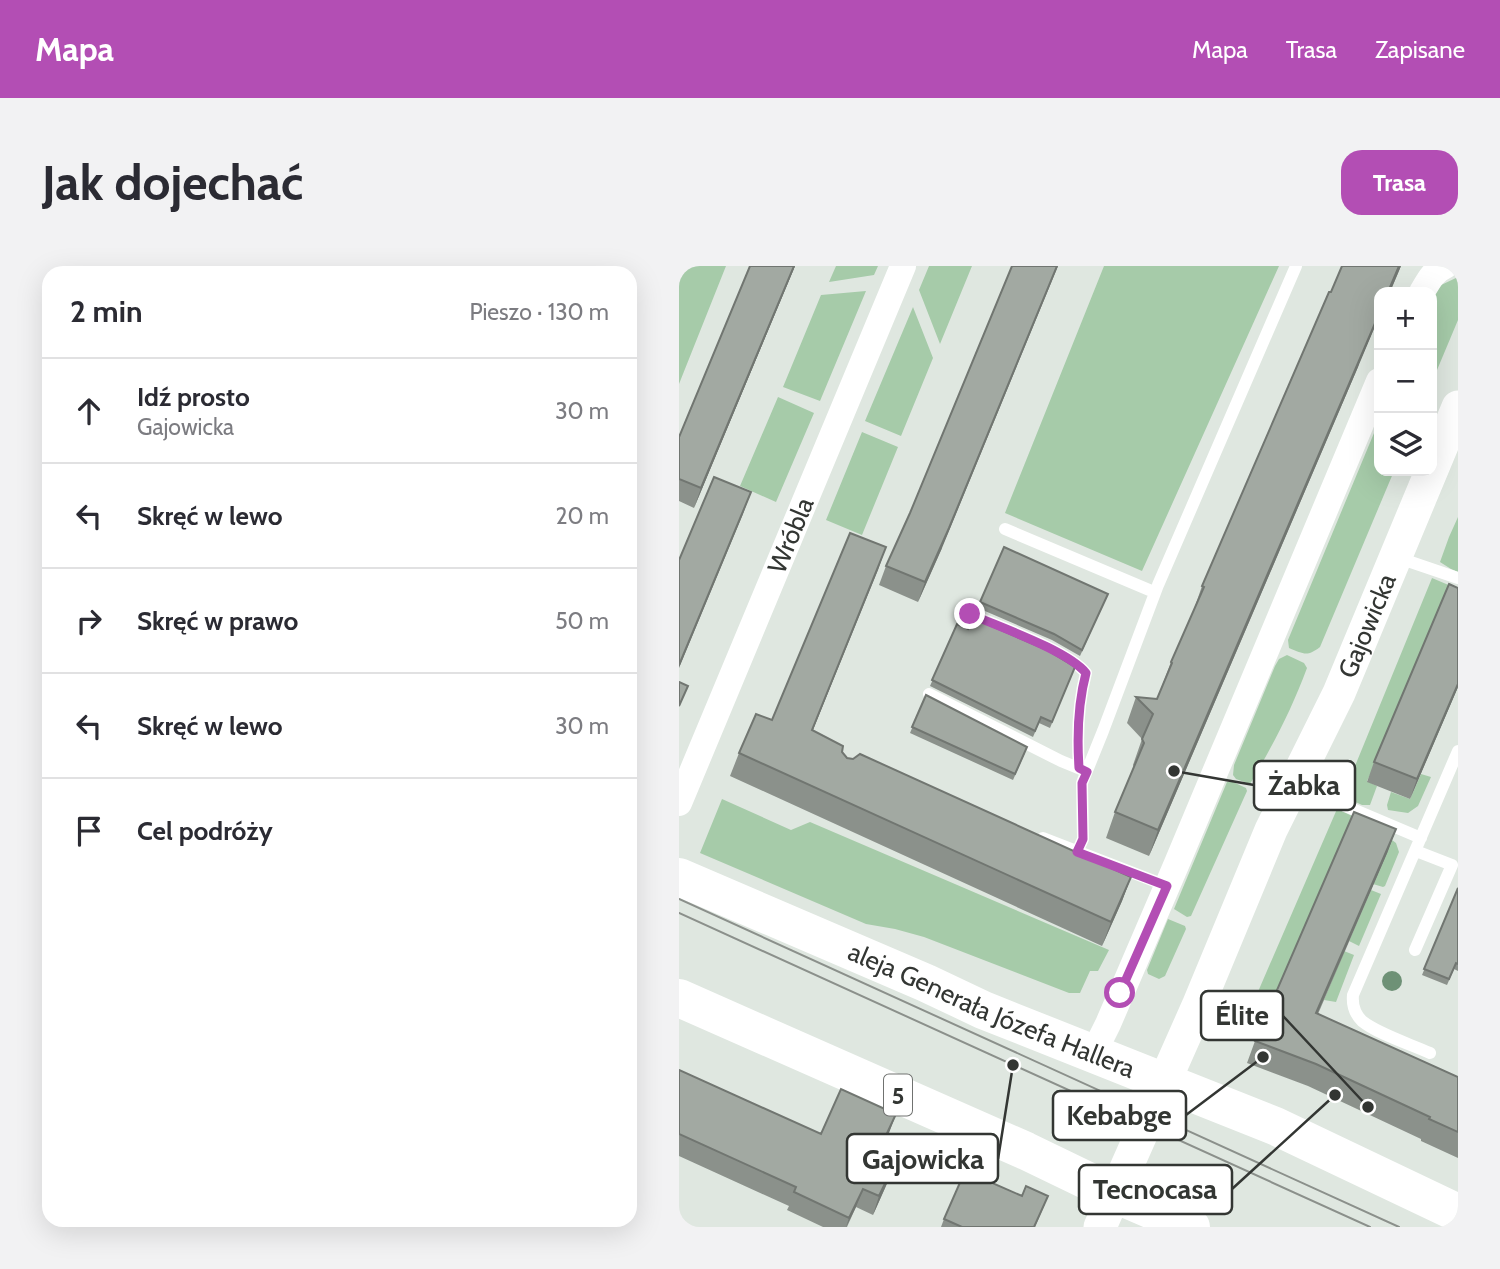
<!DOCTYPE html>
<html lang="pl">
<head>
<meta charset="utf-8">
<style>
	:root { --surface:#fff; --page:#f2f2f3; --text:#2b2b33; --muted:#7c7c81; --line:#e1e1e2; --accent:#b34eb4 }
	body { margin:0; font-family:Cabin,sans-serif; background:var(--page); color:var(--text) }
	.controls { position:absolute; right:21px; top:21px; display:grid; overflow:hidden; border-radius:14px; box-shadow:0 7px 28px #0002 }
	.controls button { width:63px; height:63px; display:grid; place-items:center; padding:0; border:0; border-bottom:2px solid var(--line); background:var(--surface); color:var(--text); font:35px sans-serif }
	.stop { position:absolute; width:21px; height:21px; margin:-16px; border:5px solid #b34eb4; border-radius:50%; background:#fff }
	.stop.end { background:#b34eb4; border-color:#fff; box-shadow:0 2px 7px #0008 }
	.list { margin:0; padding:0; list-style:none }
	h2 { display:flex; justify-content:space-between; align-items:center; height:91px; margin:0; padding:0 28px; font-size:30px }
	h2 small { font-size:23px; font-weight:400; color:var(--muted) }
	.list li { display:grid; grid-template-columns:46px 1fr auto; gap:21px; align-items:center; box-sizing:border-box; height:105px; padding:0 28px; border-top:2px solid var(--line) }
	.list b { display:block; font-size:26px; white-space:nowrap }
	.list p { margin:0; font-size:23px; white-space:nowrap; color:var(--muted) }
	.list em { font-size:23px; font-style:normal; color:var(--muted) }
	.icon { flex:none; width:38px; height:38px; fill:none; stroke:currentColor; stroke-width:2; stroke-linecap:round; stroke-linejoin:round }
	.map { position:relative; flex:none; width:779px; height:961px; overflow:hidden; border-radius:21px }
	header { display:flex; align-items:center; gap:42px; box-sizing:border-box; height:98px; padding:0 35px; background:var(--accent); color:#fff }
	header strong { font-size:33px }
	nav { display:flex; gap:38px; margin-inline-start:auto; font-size:24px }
	.intro { display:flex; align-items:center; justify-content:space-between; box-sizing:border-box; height:168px; padding:0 42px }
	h1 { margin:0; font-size:49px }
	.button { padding:18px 32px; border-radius:21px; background:var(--accent); color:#fff; font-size:24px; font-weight:700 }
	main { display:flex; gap:42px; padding:0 42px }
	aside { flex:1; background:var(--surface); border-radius:21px; box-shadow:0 7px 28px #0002 }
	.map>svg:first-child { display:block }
	.green { fill:#a6cba9 }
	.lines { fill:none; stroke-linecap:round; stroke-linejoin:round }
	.service { stroke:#fff; stroke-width:12 }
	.minor { stroke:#fff; stroke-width:26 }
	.tertiary { stroke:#fff; stroke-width:33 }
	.primary { stroke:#fff; stroke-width:38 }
	.tram { stroke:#8b908b; stroke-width:2 }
	.tree { fill:#6e9176 }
	.wall { fill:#8b918b }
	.shaded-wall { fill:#717671 }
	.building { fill:#a2a9a2; stroke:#717671; stroke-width:2 }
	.route { stroke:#b34eb4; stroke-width:9 }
	.labels { text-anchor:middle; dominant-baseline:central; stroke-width:6; stroke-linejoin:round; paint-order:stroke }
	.shield { fill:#fff; stroke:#707270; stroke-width:2 }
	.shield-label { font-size:24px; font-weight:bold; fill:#333633 }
	.street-label { font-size:26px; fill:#333633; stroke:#fff }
	.leader { fill:none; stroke:#333633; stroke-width:2.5 }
	.callout-dot { fill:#333633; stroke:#fff; stroke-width:2.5 }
	.callout { fill:#fff; stroke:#333633; stroke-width:2.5 }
	.callout-label { font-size:28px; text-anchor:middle; font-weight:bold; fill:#333633 }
</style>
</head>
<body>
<header>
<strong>Mapa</strong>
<nav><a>Mapa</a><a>Trasa</a><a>Zapisane</a></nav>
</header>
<div class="intro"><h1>Jak dojechać</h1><a class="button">Trasa</a></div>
<main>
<aside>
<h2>2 min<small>Pieszo · 130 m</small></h2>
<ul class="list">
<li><svg class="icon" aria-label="ahead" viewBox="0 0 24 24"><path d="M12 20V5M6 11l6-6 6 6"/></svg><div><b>Idź prosto</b><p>Gajowicka</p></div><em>30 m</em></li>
<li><svg class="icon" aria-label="left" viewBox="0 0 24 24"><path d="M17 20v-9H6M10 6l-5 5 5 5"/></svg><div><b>Skręć w lewo</b></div><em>20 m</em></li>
<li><svg class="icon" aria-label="right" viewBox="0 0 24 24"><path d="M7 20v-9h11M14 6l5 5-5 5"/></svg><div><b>Skręć w prawo</b></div><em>50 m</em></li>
<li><svg class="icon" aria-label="left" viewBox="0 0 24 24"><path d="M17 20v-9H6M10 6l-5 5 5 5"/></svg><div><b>Skręć w lewo</b></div><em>30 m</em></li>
<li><svg class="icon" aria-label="arrive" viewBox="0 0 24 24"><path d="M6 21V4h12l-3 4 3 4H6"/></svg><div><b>Cel podróży</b></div></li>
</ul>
</aside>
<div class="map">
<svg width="779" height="961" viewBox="0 0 779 961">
	<rect width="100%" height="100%" fill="#dfe7e0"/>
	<path class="green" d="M0 0H47L0 118Z
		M157 0H199L195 9 150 16Z
		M250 0H293L261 78 240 24Z
		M425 0H600L463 305 326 247Z
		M779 11V54L753 116V32L760 20Z
		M187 25 141 135 104 121 142 29Z
		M234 41 254 92 222 170 186 155Z
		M99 131 135 147 97 236 61 220Z
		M700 155V205H715L641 381C628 391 625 388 610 382L609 374Z
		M183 166 219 181 183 269 147 254Z
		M779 251V306L772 303 761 296 770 271Z
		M753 312 779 323 688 515 698 520 691 539H683L670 533 667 522Z
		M608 389 625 397 628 402C612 445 594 479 571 518L557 513 554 509 555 499 596 400 600 393Z
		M742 508 752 511 739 540 729 547 709 544 708 539 712 526 731 533Z
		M548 516H554L567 522 568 525 512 650 508 651 495 643Z
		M43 533 112 564 131 556 430 684 419 705H411L401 727H390L245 671 216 663 187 658 21 587Z
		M658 543 682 554 612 773 570 754 578 728Z
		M709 571 717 577 720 586 706 620 704 621 694 618 691 578Z
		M692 624 702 628 680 680 670 675Z
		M489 653 506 660 507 663 486 710 480 713 469 708 468 704Z
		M665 685 675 689 657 736 645 734Z
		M383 828 435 853 428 872 425 874 373 849Z"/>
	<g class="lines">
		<path class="service" d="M326 263 475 326
			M717 291 779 312
			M291 348C320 361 388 384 407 407 399 437 398 471 400 502
			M250 428 382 495 404 504
			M615 521 638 528 742 572
			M364 572 488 620
			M398 586 404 573 403 517 424 465 479 319 617 0
			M736 684 773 599 737 585
			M751 787C731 778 699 768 683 755 676 748 673 739 674 729L779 485"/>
		<g class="minor">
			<path d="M743 26C749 16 754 5 766 0"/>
			<path id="s1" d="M0 537 224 0"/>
			<path d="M414 788 429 758 498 597 700 115"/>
		</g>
		<path class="tertiary" id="s2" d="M421 961 519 740 592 564 660 427 779 141"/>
		<g class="primary">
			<path id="s3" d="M0 611 247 717 304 744 596 860 779 947"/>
			<path d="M0 732 347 885 436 928 512 961"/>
		</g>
		<path class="tram" d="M0 633 720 961
			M0 647 691 961"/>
	</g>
	<circle class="tree" cx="713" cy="715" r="10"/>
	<path class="wall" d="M116 0 15 242 0 235V171Z
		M722 0 711 26H700L679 101 470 590 427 572 436 546 455 501 454 499 463 473 448 457 457 431 478 433 492 396 514 346 523 320 652 26Z
		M207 281 134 464 163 486 168 492 452 611 443 635 423 680 51 510 60 487 93 454Z
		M263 282 239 336 200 319 207 300Z
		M427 333 401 390 373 374 299 342 301 336Z
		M278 358 289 363 396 401 371 462 360 457 354 471 251 420Z
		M779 421 731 533 688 516 695 496Z
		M247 429 346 487 334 514 231 467Z
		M709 585 639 748 779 811V892L742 875V873L629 820 568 797 576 775Z
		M779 622V705L775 703 768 719 743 709Z
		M0 804 142 868 210 867 204 879 214 904 194 949 177 941 168 961H144L108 944 110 940 0 890Z
		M343 930 366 938 356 961H262L265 953Z"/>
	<path class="shaded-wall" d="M115 0H116L15 242 22 222Z
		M378 0H379L263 282 239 336 246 316Z
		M720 0H722L711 26H709Z
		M700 48V51L679 101 470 590 479 564Z
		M72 226 64 248 0 402V399Z
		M207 281 199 304 124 488 133 464Z
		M779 418V421L731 533 738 513Z
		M717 563 709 585 629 769 637 747Z
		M452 611 443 635 423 680 432 656Z
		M217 848 210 867 196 897 203 878Z
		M221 886 214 904 194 949 200 930Z
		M184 923 177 941 167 961 170 952Z"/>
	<path class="building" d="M71 0H115L22 222 0 213V171Z
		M333 0H378L270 262 246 316 207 300 231 247Z
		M663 0H720L709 26H700V48L479 564 436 546 465 477 463 473 474 448 457 431 478 433 493 397 492 396 525 321 523 320 650 26H652Z
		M35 211 72 226 0 399V294Z
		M171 267 207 281 133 464 164 480 163 486 168 492 174 493 181 488 452 611 432 656 60 487 77 448 93 454Z
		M325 281 429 328 403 384 375 368 301 336Z
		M770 318 779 322V418L738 513 695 496Z
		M294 352 368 384 396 401 373 456 362 451 356 465 253 414 278 358 289 363Z
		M0 416 9 420 0 440Z
		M247 429 348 481 336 508 233 461Z
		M675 546 717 563 637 747 779 811V866L750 853 751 851 637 798 576 775Z
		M779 622V698L777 697 770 713 745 703Z
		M0 804 142 868 162 823 217 848 203 878 221 886 200 930 184 923 170 952 115 926 117 921 0 868Z
		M286 905 343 930 347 920 369 930 355 961H283L265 953Z"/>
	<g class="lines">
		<path class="route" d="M291 348C320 361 388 384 407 407 399 437 398 471 400 502L408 506 403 517 404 573 398 586 488 620 441 727"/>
	</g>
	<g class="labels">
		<rect class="shield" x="205" y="808.5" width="28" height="41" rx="5"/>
		<g class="shield-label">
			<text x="219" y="829">5</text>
		</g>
		<g class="street-label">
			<text stroke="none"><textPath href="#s1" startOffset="290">Wróbla</textPath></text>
			<text stroke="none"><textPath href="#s2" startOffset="658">Gajowicka</textPath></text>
			<text stroke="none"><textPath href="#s3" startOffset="340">aleja Generała Józefa Hallera</textPath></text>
		</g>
	</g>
	<path class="leader" d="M495 505L575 519M689 841L604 750M584 791L507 849M334 799L319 893M656 829L553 923"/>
	<g class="callout-dot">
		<circle cx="495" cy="505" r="7"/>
		<circle cx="689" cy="841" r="7"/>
		<circle cx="584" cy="791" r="7"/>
		<circle cx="334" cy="799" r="7"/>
		<circle cx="656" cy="829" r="7"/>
	</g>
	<g class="callout">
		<rect x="575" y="495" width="101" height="49" rx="7"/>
		<rect x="522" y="725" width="82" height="49" rx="7"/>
		<rect x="374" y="825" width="133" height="49" rx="7"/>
		<rect x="168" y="868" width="151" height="49" rx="7"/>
		<rect x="400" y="899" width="153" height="49" rx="7"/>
	</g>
	<g class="callout-label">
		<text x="625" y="529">Żabka</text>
		<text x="563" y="759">Élite</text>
		<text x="440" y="859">Kebabge</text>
		<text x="244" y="903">Gajowicka</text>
		<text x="476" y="933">Tecnocasa</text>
	</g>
</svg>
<div class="controls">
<button>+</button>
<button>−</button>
<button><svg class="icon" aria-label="layers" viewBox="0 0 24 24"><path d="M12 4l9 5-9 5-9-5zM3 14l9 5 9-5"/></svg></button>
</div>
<div class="stop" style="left:441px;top:727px"></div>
<div class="stop end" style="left:291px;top:348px"></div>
</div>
</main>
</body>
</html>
